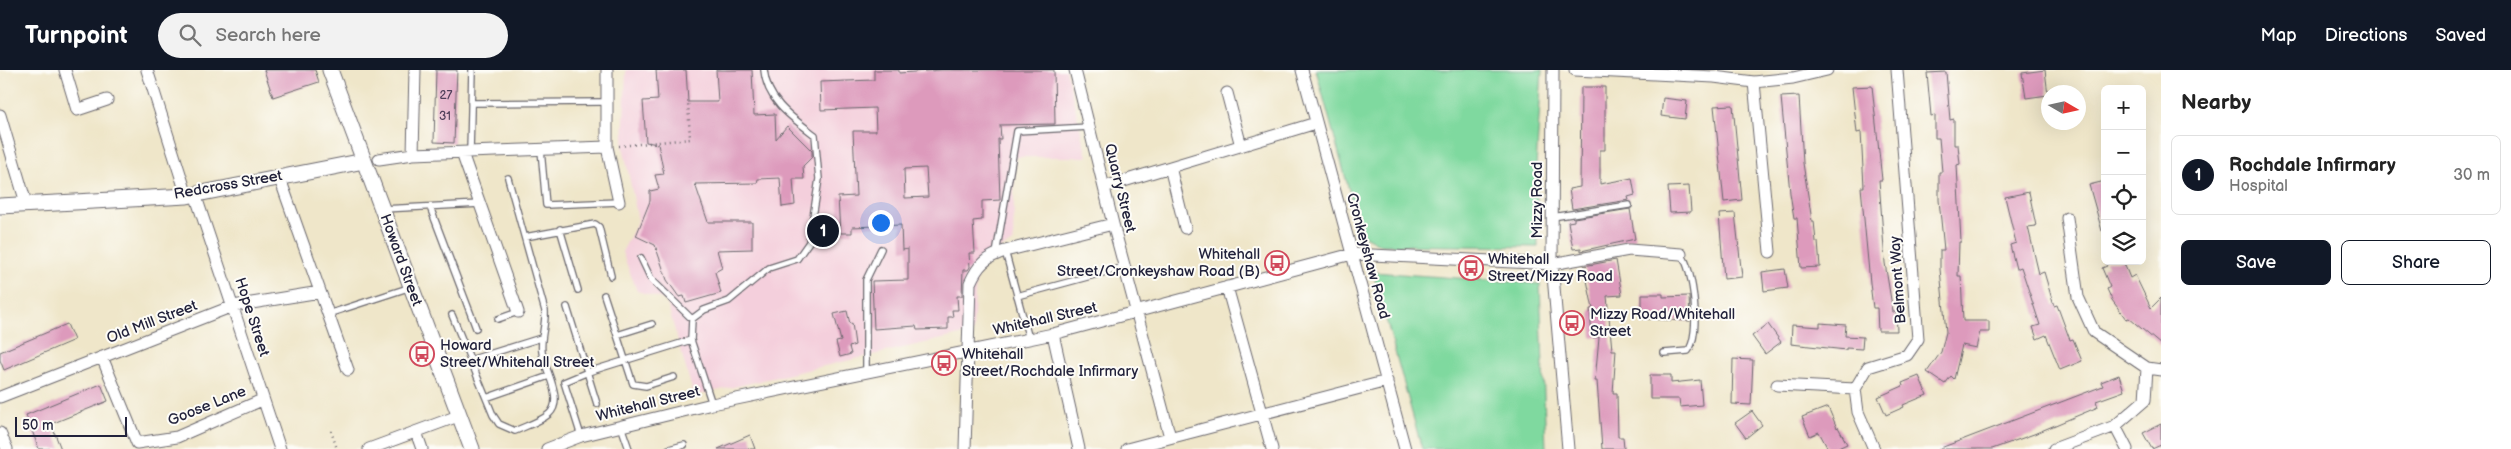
<!DOCTYPE html>
<html lang="en">
<head>
<meta charset="utf-8">
<style>
	:root { --surface:#fff; --page:#f2f2f2; --text:#222; --muted:#767676; --line:#e0e0e0; --accent:#111827 }
	body { margin:0; font-family:"Balsamiq Sans",sans-serif; background:var(--page); color:var(--text) }
	.controls { position:absolute; right:15px; top:15px; display:grid; overflow:hidden; border-radius:8px; box-shadow:0 5px 20px #0002 }
	.controls button { width:45px; height:45px; display:grid; place-items:center; padding:0; border:0; border-bottom:1px solid var(--line); background:var(--surface); color:var(--text); font:25px sans-serif }
	.compass { position:absolute; left:2041px; top:15px; width:45px; height:45px; border-radius:50%; background:var(--surface); box-shadow:0 5px 20px #0002; rotate:99deg }
	.scale { position:absolute; left:15px; bottom:12px; width:112px; box-sizing:border-box; padding-left:5px; border:2px solid #22223b; border-top:0; font-size:14px; line-height:18px; white-space:nowrap; color:#22223b; -webkit-text-stroke:4px #fdfcf7; paint-order:stroke }
	.you { position:absolute; left:880px; top:152px; width:18px; height:18px; margin:-12px; border:4px solid #fff; border-radius:50%; background:#1a73e8; box-shadow:0 0 0 8px #1a73e833 }
	.badge { display:grid; place-items:center; width:32px; height:32px; border-radius:50%; background:var(--accent); color:#fff; font-size:16px; font-weight:700 }
	.pin { position:absolute; translate:-50% -50%; border:2px solid #fff; box-shadow:0 1px 5px #0006 }
	.list { margin:0; padding:0; list-style:none }
	h2 { display:flex; justify-content:space-between; align-items:center; height:65px; margin:0; padding:0 20px; font-size:21px }
	h2 small { font-size:16px; font-weight:400; color:var(--muted) }
	.list li { display:grid; grid-template-columns:32px 1fr auto; gap:15px; align-items:center; box-sizing:border-box; height:80px; margin:0 10px 10px; padding:0 10px; border:1px solid var(--line); border-radius:8px }
	.list b { display:block; font-size:19px; white-space:nowrap }
	.list p { margin:0; font-size:16px; white-space:nowrap; color:var(--muted) }
	.list em { font-size:16px; font-style:normal; color:var(--muted) }
	.actions { display:flex; gap:10px; padding:15px 20px }
	.actions a { flex:1; padding:11px 0; border:1px solid var(--accent); border-radius:8px; text-align:center; font-size:18px; color:var(--accent) }
	.actions .main { background:var(--accent); color:#fff }
	.icon { flex:none; width:28px; height:28px; fill:none; stroke:currentColor; stroke-width:2; stroke-linecap:round; stroke-linejoin:round }
	.map { position:relative; flex:none; width:2161px; height:379px; overflow:hidden }
	header { display:flex; align-items:center; gap:30px; box-sizing:border-box; height:70px; padding:0 25px; background:var(--accent); color:#fff }
	header strong { font-size:24px }
	nav { display:flex; gap:28px; margin-inline-start:auto; font-size:18px }
	.search { width:350px; height:45px; background:var(--page); display:flex; align-items:center; gap:12px; box-sizing:border-box; padding:0 18px; border-radius:28px; color:var(--muted); font-size:19px }
	main { display:flex }
	aside { flex:1; background:var(--surface) }
	.map>svg:first-child { display:block }
	.built { fill:#f4cfdc }
	.green { fill:#7fd99f; stroke:#507e6d }
	.building { fill:#dd9abc; fill-rule:evenodd }
	.lines { fill:none; stroke-linecap:round; stroke-linejoin:round }
	.service-casing { stroke:#6a676d; stroke-width:8 }
	.minor-casing { stroke:#6a676d; stroke-width:13 }
	.tertiary-casing { stroke:#6a676d; stroke-width:17 }
	.path { stroke:#6a676d; stroke-width:2.5; stroke-dasharray:1 4; stroke-linecap:butt }
	.service { stroke:#fff; stroke-width:5.5 }
	.minor { stroke:#fff; stroke-width:11 }
	.tertiary { stroke:#fff; stroke-width:15 }
	.labels { text-anchor:middle; dominant-baseline:central; stroke-width:4; stroke-linejoin:round; paint-order:stroke }
	.number-label { font-size:12px; fill:#51405b }
	.street-label { font-size:15px; fill:#22223b; stroke:#fdfcf7 }
	.poi-label { font-size:15px; fill:#22223b; stroke:#fdfcf7; text-anchor:start }
</style>
</head>
<body>
<header>
<strong>Turnpoint</strong>
<div class="search"><svg class="icon" aria-label="search" viewBox="0 0 24 24"><circle cx="10" cy="10" r="6"/><path d="M15 15l6 6"/></svg>Search here</div>
<nav><a>Map</a><a>Directions</a><a>Saved</a></nav>
</header>
<main>
<div class="map">
<svg width="2161" height="379" viewBox="0 0 2161 379">
	<rect width="100%" height="100%" fill="#fdfcf7"/>
	<filter id="ink" filterUnits="userSpaceOnUse"><feTurbulence type="fractalNoise" baseFrequency=".02" numOctaves="2"/><feDisplacementMap in="SourceGraphic" scale="10" xChannelSelector="R" yChannelSelector="G"/><feConvolveMatrix kernelMatrix="1 2 1 2 8 2 1 2 1" color-interpolation-filters="sRGB"/></filter>
	<filter id="wash" filterUnits="userSpaceOnUse"><feTurbulence type="fractalNoise" baseFrequency=".0096" numOctaves="4" result="noise"/><feDisplacementMap in="SourceGraphic" scale="20" xChannelSelector="R" yChannelSelector="G"/><feGaussianBlur stdDeviation="1.12" result="paint"/><feColorMatrix in="noise" values="0 0 0 0 0 0 0 0 0 0 0 0 0 0 0 0 0 1.4 0 .05"/><feComposite in="paint" operator="in"/></filter>
	<g filter="url(#wash)">
		<rect width="100%" height="100%" fill="#efe6c9"/>
		<path class="built" d="M626 0H1066L1087 87H1015L1013 172 977 191 973 262 694 326 666 230 637 221 622 182 638 151 623 76Z"/>
		<path class="green" d="M1316 0H1542L1536 97 1538 177 1381 175 1361 164Z
			M1373 202 1540 214 1546 379H1422Z"/>
		<g id="blocks">
			<path class="building" d="M264 0H315L319 12 273 27Z
				M436 0H457L454 73 434 72Z
				M656 0H686L688 32H718L716 0H752L754 45 775 44 776 69 787 56 812 81V87L803 96 804 109H793L795 135 782 137 780 108 758 109 757 113 695 114 708 152H752V179L717 180 722 198 715 202 721 223 686 233 684 226 679 227 667 210 655 175 636 166 650 131V121L659 119 655 105 664 104 658 74 646 72 643 31 658 30Z
				M874 0H899V3L942 0H1054L1055 54 1000 55 1001 69H998L1000 130 982 131V150L973 151 975 183H969L970 197 968 200H963L962 226H957L958 240H952L953 247H948V259L917 260 916 256 874 259 872 211 908 210V179L902 180 901 155 852 157V163H840L838 127 856 126 853 61H876L875 38 821 40 820 12 874 10ZM926 98 928 127 905 128 904 99Z
				M2045 0 2048 25 2026 28 2022 3Z
				M1946 2 1950 50 1954 49V75H1958L1960 94 1957 95 1961 172H1959L1958 206H1961L1963 251H1989V262H1980L1976 278 1962 275 1954 309 1951 306 1945 314 1927 302 1941 282 1946 262 1940 199V180H1944L1939 130V102H1942L1939 68H1935V45L1931 46 1927 3Z
				M1872 16 1882 110H1879L1885 193 1893 242H1896L1897 261H1878L1877 238H1873L1870 213 1861 117H1864L1861 62 1857 63 1852 17Z
				M1581 17H1605V80H1600V114L1632 108 1635 125 1628 127 1629 130 1572 139 1569 119 1580 117Z
				M1799 26 1803 93 1812 151H1814L1816 172H1818L1820 197 1801 198 1797 148H1794L1790 123 1781 27Z
				M1663 28 1687 31 1685 49 1661 46Z
				M1733 35 1742 130 1724 132 1714 36Z
				M2105 111V161H2102L2089 115Z
				M1689 116 1691 142 1670 143 1668 117Z
				M2029 122 2036 156 2028 157 2039 204 2044 202 2054 236 2057 235 2070 270 2073 269 2082 291 2060 300 2046 265 2037 269 2033 257 2040 255 2021 197 2016 199 2010 175 2016 173 2005 127Z
				M1630 139 1635 169 1581 181V178L1573 179 1568 152 1574 151V148Z
				M1735 143 1742 207 1724 209 1719 144Z
				M1616 190 1622 225 1607 226 1612 280H1616L1613 323H1617L1618 367H1623L1624 379H1602L1597 311H1595L1599 267 1592 268 1590 239H1593L1584 196Z
				M2105 191H2123L2130 208 2135 205 2151 238 2161 228V275L2129 248 2126 249 2112 230 2107 219 2110 217 2102 198 2107 196Z
				M1785 199 1788 218 1764 221 1762 202Z
				M1642 224H1663V227L1689 226 1690 251 1642 249Z
				M847 241 850 254 852 253 855 275 849 277 851 284 840 287 836 272 841 271 834 244Z
				M1820 253 1846 255 1845 266 1863 267 1862 279 1846 278V280L1791 274 1792 255 1820 257Z
				M67 254 74 270 4 300 0 290V282Z
				M1768 254 1781 272 1765 284 1752 266Z
				M1733 289 1753 290 1751 335 1732 334Z
				M1650 305H1671V313L1700 310 1702 335 1680 337 1679 329H1650Z
				M2119 305 2124 321 2096 331 2098 337 2034 364 1992 379H1938L2103 316 2101 312Z
				M1919 306 1927 325 1903 335 1904 337 1886 345 1878 327 1903 316 1902 313Z
				M101 314 108 331 51 354 61 379H39L26 345Z
				M1828 337 1837 358 1838 357 1847 374 1836 379H1828L1819 362 1810 366 1802 347Z
				M1752 341 1762 355 1746 368 1735 353Z
				M2161 354V375L2152 379 2143 363Z
				M750 365 755 379H718Z"/>
		</g>
	</g>
	<g filter="url(#ink)">
		<use href="#blocks" fill-opacity="0" stroke="#6a676d" stroke-width="1"/>
		<g class="lines">
			<defs>
				<path id="service" d="M471 33 606 32
					M541 80 546 135 619 132
					M470 82 472 0
					M430 137 476 258
					M383 139 480 134
					M1552 147 1629 135
					M560 159 578 220
					M525 167 595 154 599 157 611 206
					M1005 181 1029 269
					M996 184 1017 61 1089 57
					M641 188 651 209 692 249
					M604 225 633 314 646 316 674 307
					M1017 226 1124 197
					M567 237 597 334
					M328 244 411 217
					M452 245 493 345 499 354 515 361C525 356 540 352 549 344 565 330 544 299 542 282 540 268 546 255 545 241L508 108
					M498 249 518 242
					M617 265 652 254
					M1664 283 1688 281C1701 265 1694 199 1681 184
					M470 290 541 268
					M866 302V210L881 179
					M486 328 549 306
					M712 334 691 270 692 249 704 240 729 231 769 198 797 189 809 172 819 109 815 65C791 47 767 31 764 0
					M621 356 629 379
					M581 366 564 312 588 302 691 270
					M669 379 684 375"/>
				<path id="minor" d="M65 0 77 40 107 30
					M147 0 187 126
					M607 0V77L619 132
					M1075 0 1113 154 1170 367
					M1302 0 1405 379
					M1553 0 1552 194 1568 379
					M1575 0 1714 7 1754 12 1793 8 1827 0
					M1754 12 1770 182
					M1227 23 1241 76
					M0 45 26 133
					M462 83 518 242
					M413 84 415 0
					M379 89 413 84 607 77
					M1170 97 1185 158
					M279 106 348 300
					M1104 117 1316 53
					M195 124 280 379
					M2067 148 2078 227 2094 262 2147 298 2161 300
					M1227 217 1272 379
					M1053 264 1079 379
					M102 287 137 373 177 367 262 330
					M1777 315 1855 319
					M0 327 233 236 320 222
					M2115 356 2127 379
					M416 362 422 379
					M0 363 7 379
					M369 379 458 346
					M547 379 581 366 712 334 1053 264 1352 184 1552 194 1629 180 1681 184
					M965 379 970 213C978 195 986 187 1005 181L1113 154
					M1127 379 1387 311
					M1874 379 1858 342 1855 319 1868 297 1907 285 1918 269 1897 0
					M2054 379 2115 356 2145 330 2147 298"/>
				<path id="tertiary" d="M330 0 472 379
					M0 136 187 126 364 91"/>
			</defs>
			<use href="#service" class="service-casing"/>
			<use href="#minor" class="minor-casing"/>
			<use href="#tertiary" class="tertiary-casing"/>
			<path class="path" d="M619 76 690 69 688 32
				M331 361 337 379"/>
			<use href="#service" class="service"/>
			<use href="#minor" class="minor"/>
			<use href="#tertiary" class="tertiary"/>
		</g>
	</g>
	<defs>
		<symbol id="bus-ring" viewBox="-11 -11 22 22"><circle r="9.5" fill="#fdfcf7" stroke="#d1495b" stroke-width="1.5"/><path d="M-5-6H5V4H4V6H2V4H-2V6H-4V4H-5ZM-3.5-4V0h7V-4ZM-3.5 1.2v1.5H-2V1.2ZM2 1.2v1.5H3.5V1.2Z" fill="#d1495b"/></symbol>
	</defs>
	<g fill-rule="evenodd">
		<use href="#bus-ring" x="1263" y="179" width="28" height="28"/>
		<use href="#bus-ring" x="1457" y="184" width="28" height="28"/>
		<use href="#bus-ring" x="1558" y="239" width="28" height="28"/>
		<use href="#bus-ring" x="408" y="270" width="28" height="28"/>
		<use href="#bus-ring" x="930" y="279" width="28" height="28"/>
	</g>
	<g class="labels">
		<g class="number-label">
			<text x="446" y="25">27</text>
			<text x="445" y="46">31</text>
		</g>
		<g class="street-label">
			<text transform="translate(228 115) rotate(-10)">Redcross Street</text>
			<text transform="translate(1120 118) rotate(76)">Quarry Street</text>
			<text transform="translate(1537 130) rotate(-90)">Mizzy Road</text>
			<text transform="translate(1368 186) rotate(75)">Cronkeyshaw Road</text>
			<text transform="translate(401 190) rotate(70)">Howard Street</text>
			<text transform="translate(1898 210) rotate(-94)">Belmont Way</text>
			<text transform="translate(252 247) rotate(72)">Hope Street</text>
			<text transform="translate(1045 249) rotate(-13)">Whitehall Street</text>
			<text transform="translate(152 252) rotate(-21)">Old Mill Street</text>
			<text transform="translate(648 334) rotate(-14)">Whitehall Street</text>
			<text transform="translate(207 336) rotate(-22)">Goose Lane</text>
		</g>
		<g class="poi-label">
			<text x="1260" y="184" text-anchor="end">Whitehall<tspan x="1260" dy="17">Street/Cronkeyshaw Road (B)</tspan></text>
			<text x="1488" y="189">Whitehall<tspan x="1488" dy="17">Street/Mizzy Road</tspan></text>
			<text x="1590" y="244">Mizzy Road/Whitehall<tspan x="1590" dy="17">Street</tspan></text>
			<text x="440" y="275">Howard<tspan x="440" dy="17">Street/Whitehall Street</tspan></text>
			<text x="962" y="284">Whitehall<tspan x="962" dy="17">Street/Rochdale Infirmary</tspan></text>
		</g>
	</g>
</svg>
<div class="controls">
<button>+</button>
<button>−</button>
<button><svg class="icon" aria-label="locate" viewBox="0 0 24 24"><circle cx="12" cy="12" r="6"/><path d="M12 2v4M12 18v4M2 12h4M18 12h4"/></svg></button>
<button><svg class="icon" aria-label="layers" viewBox="0 0 24 24"><path d="M12 4l9 5-9 5-9-5zM3 14l9 5 9-5"/></svg></button>
</div>
<svg class="compass" viewBox="-18 -18 36 36"><path d="M0-13l5 13h-10z" fill="#e53935"/><path d="M0 13l5-13h-10z" fill="#767676"/></svg>
<div class="scale">50 m</div>
<div class="you"></div>
<div class="pin badge" style="left:823px;top:161px">1</div>
</div>
<aside>
<h2>Nearby<small></small></h2>
<ul class="list">
<li><span class="badge">1</span><div><b>Rochdale Infirmary</b><p>Hospital</p></div><em>30 m</em></li>
</ul>
<div class="actions"><a class="main">Save</a><a>Share</a></div>
</aside>
</main>
</body>
</html>
